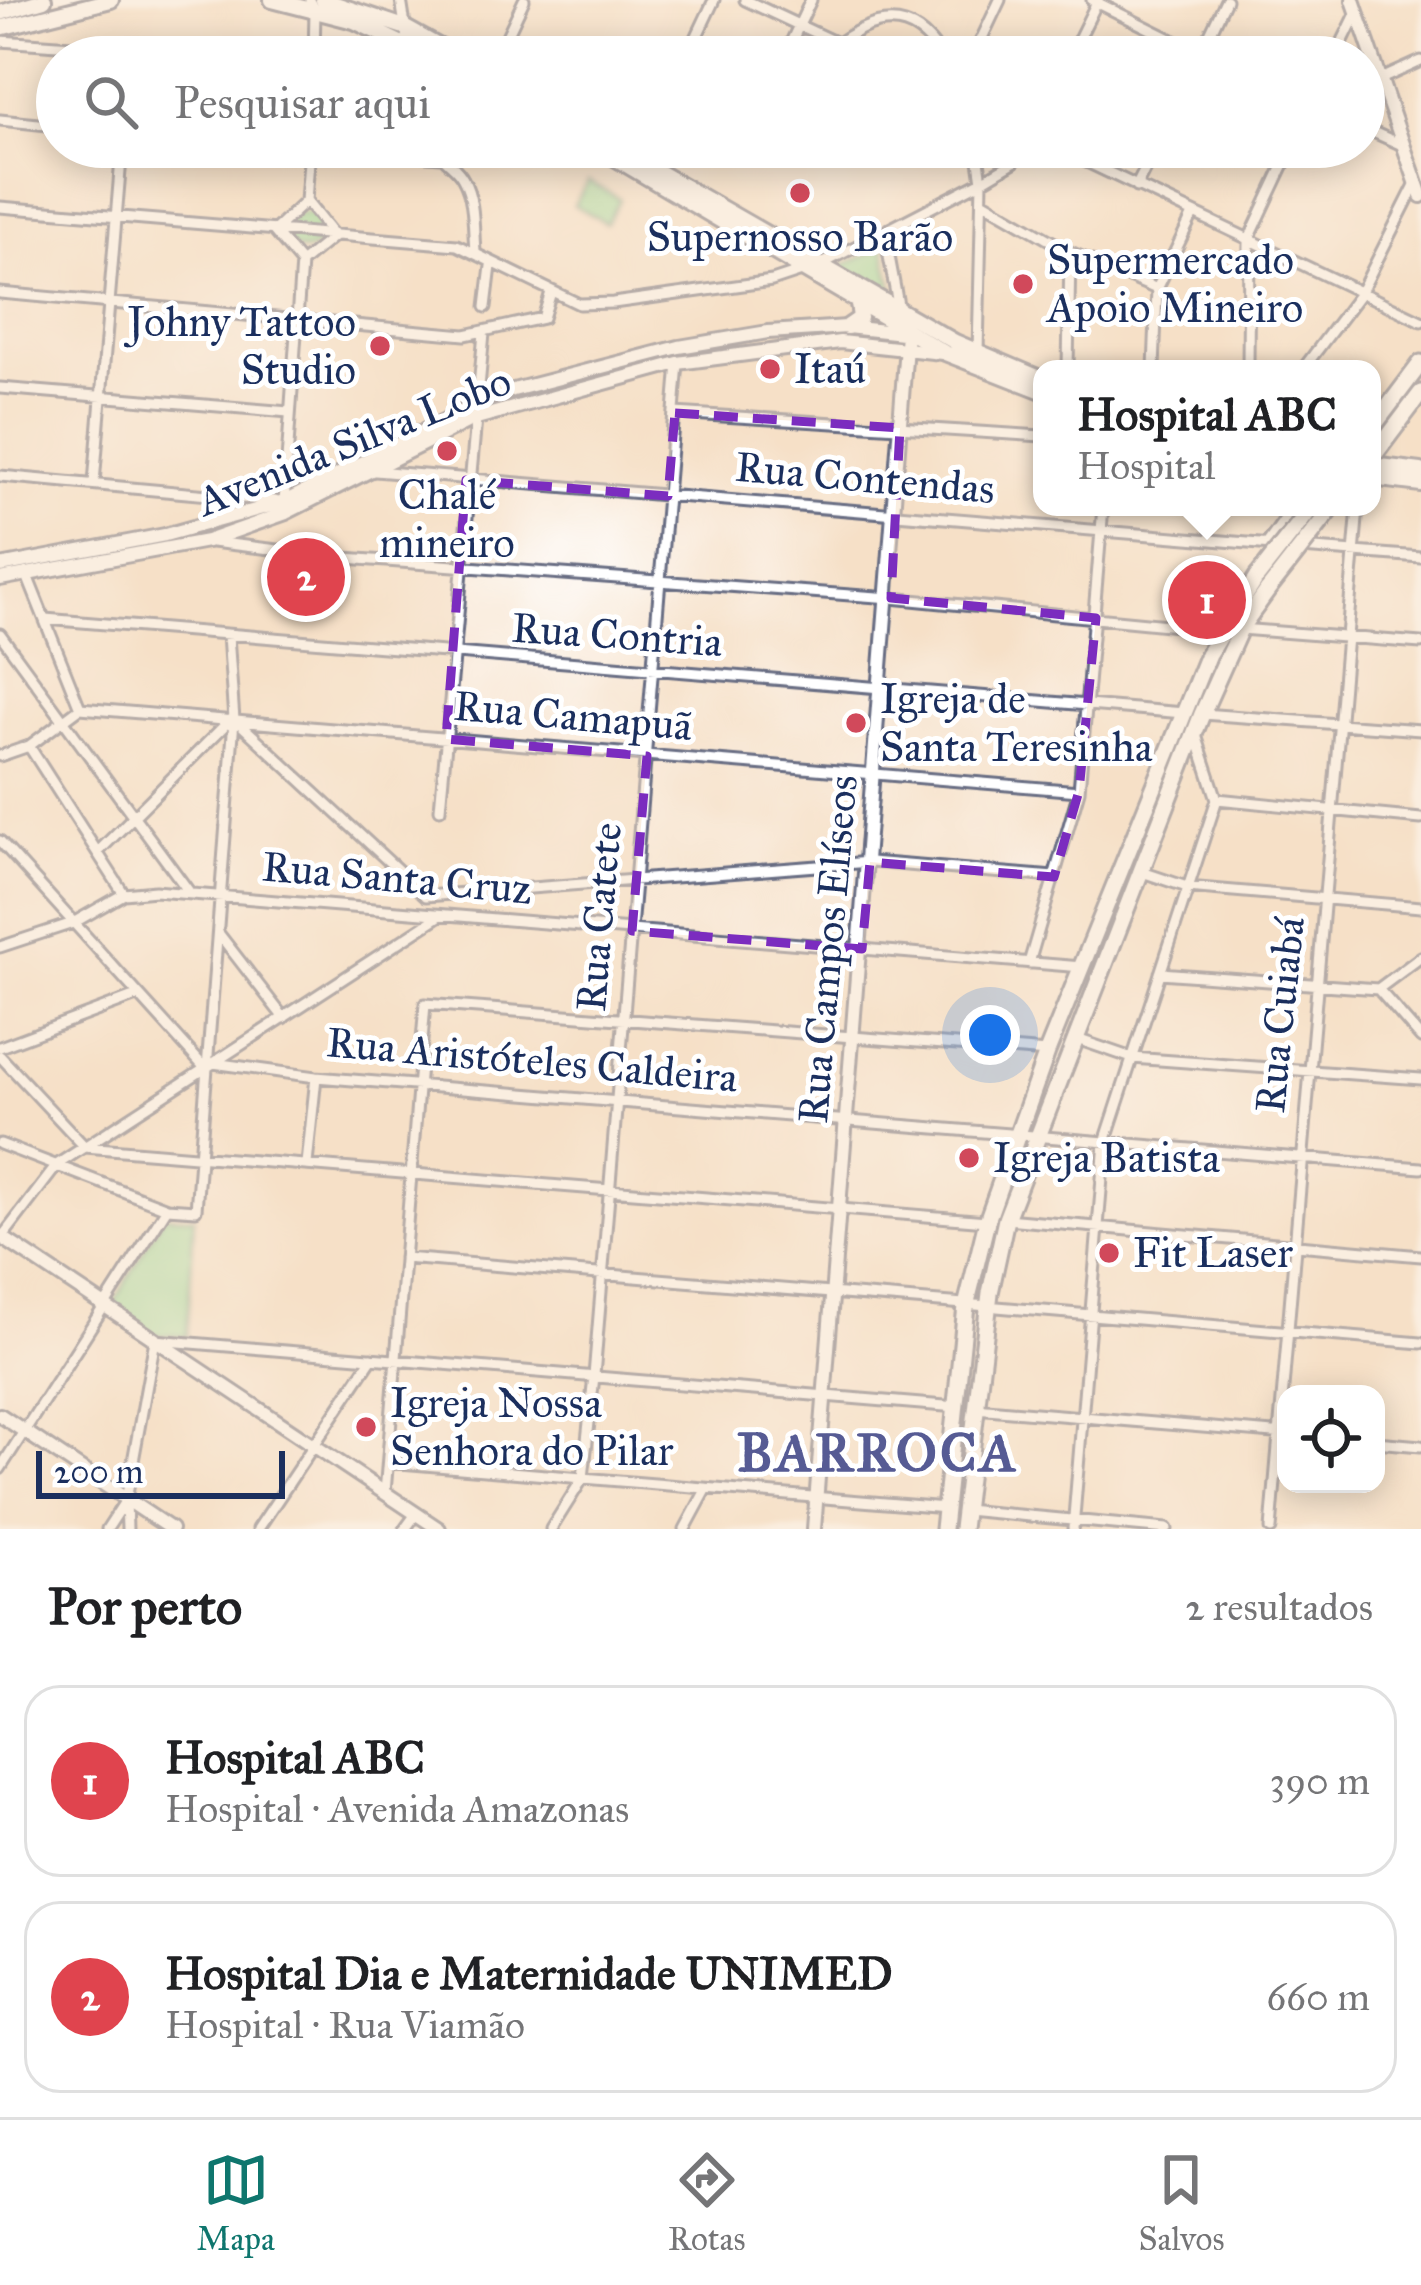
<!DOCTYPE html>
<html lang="pt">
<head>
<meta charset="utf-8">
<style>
	:root { --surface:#fff; --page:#f2f2f2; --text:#202124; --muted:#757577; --line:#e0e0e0; --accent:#0f766e }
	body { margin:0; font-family:"IM FELL Great Primer",serif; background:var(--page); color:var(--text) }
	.controls { position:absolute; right:36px; bottom:36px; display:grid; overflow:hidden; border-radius:24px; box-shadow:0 6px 30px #0003 }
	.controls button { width:108px; height:108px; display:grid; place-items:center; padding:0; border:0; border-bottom:3px solid var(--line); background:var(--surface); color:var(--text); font:60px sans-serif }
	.scale { position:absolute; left:36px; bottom:30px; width:249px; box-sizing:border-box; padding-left:12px; border:6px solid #1b2f5e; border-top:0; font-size:33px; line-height:42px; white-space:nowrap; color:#1b2f5e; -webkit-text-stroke:9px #fff; paint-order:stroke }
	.you { position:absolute; left:990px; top:1035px; width:42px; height:42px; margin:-30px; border:9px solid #fff; border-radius:50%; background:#1a73e8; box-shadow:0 0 0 18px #1a73e833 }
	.badge { display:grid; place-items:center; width:78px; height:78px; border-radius:50%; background:var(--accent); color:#fff; font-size:39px; font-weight:700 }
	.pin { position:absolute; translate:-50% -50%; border:6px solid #fff; box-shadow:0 3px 12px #0006 }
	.popup { position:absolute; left:1033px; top:360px; width:348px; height:156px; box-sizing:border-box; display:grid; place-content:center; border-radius:24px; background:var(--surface); filter:drop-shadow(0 3px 9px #0005); font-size:39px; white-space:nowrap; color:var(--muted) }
	.popup b { font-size:45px; color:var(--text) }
	.popup::after { content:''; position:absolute; left:50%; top:100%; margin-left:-24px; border:24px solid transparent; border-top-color:var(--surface) }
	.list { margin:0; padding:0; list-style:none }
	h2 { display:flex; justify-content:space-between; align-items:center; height:156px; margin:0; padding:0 48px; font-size:51px }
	h2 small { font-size:39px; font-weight:400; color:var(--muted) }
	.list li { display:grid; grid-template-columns:78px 1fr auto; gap:36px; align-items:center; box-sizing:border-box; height:192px; margin:0 24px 24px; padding:0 24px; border:3px solid var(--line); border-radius:36px }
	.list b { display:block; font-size:45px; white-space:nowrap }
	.list p { margin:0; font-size:39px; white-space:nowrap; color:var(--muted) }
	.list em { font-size:39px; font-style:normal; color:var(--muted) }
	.icon { flex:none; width:66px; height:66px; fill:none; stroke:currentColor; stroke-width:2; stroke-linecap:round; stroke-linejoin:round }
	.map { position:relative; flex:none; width:1421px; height:1529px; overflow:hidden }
	.search { position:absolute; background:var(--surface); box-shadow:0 6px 30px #0003; left:36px; right:36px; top:36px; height:132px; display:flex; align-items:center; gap:30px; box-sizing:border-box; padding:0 42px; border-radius:66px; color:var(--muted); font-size:45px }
	.sheet { height:588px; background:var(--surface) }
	nav { display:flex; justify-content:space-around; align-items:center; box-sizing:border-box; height:168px; border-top:3px solid var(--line); background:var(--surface); font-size:33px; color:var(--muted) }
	nav a { display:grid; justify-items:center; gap:6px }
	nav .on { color:var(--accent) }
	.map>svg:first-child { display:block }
	.green { fill:#8fdb98; stroke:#55857b; stroke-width:3 }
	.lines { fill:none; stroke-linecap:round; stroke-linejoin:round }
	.minor-casing { stroke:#686d83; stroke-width:15 }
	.tertiary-casing { stroke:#686d83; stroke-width:18 }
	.secondary-casing { stroke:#686d83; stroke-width:20 }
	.primary-casing { stroke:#686d83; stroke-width:21 }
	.minor { stroke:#fff; stroke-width:9 }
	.tertiary { stroke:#fff; stroke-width:12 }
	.secondary { stroke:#fff; stroke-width:14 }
	.primary { stroke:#fff; stroke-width:15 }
	.primary-bridge-casing { stroke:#686d83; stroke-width:21; stroke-linecap:butt }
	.primary-bridge { stroke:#fff; stroke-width:15 }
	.marked { fill:none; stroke:#7b2cbf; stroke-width:9; stroke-dasharray:24 15; stroke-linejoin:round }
	.poi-dot { fill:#d1495b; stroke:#fff; stroke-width:4.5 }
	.labels { text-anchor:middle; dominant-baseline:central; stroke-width:10; stroke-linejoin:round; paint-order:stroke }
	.poi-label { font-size:42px; fill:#1b2f5e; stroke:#fff; text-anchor:start }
	.street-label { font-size:42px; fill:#1b2f5e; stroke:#fff }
	.district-label { font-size:54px; font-weight:bold; letter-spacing:3px; fill:#565b94; stroke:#fff }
</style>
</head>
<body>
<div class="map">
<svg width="1421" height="1529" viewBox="0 0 1421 1529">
	<rect width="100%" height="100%" fill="#fff"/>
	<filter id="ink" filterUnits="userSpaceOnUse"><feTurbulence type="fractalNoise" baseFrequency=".00833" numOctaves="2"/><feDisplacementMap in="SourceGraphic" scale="24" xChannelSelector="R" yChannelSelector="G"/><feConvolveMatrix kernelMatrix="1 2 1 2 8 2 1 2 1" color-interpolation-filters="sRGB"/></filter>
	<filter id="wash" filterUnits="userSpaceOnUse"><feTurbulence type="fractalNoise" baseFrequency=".004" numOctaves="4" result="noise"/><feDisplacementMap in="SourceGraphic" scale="48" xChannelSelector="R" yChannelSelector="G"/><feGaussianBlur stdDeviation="2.7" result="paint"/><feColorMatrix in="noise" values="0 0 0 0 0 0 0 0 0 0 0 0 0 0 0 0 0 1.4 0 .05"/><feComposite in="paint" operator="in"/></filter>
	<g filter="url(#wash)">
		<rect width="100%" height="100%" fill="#f6e0c7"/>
		<path class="green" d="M588 181 620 199 606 223 574 205Z
			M285 232a19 19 0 1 1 38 0a19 19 0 1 1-38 0Z
			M884 247 894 294 888 298 835 268Z
			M163 1216 194 1217 187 1337 153 1335 111 1308Z"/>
	</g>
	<g filter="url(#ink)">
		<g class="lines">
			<defs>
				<path id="minor" d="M310 0 315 10 314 57
					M401 0 410 57
					M745 0 837 43
					M1092 0 1207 57
					M0 41 231 57
					M502 48 520 57
					M497 57 524 0
					M687 57 714 0
					M784 57 811 0
					M820 57C863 21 907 0 942 57
					M973 57 1000 0
					M1070 57 1098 0
					M1199 57 1226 0
					M1335 57 1356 14
					M1381 79 1421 61
					M0 120 57 126
					M1364 128 1402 145
					M303 147 441 157
					M438 147C442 162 456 165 463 179 475 200 473 228 475 251
					M705 147 716 152 721 147
					M977 147 982 181 978 352
					M1055 147 1421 321
					M1136 187 1156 147
					M306 201 310 147
					M982 201 1070 252 1157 289
					M0 207 457 245 579 304 613 303 772 281 820 265 982 181 1014 162 1024 147
					M275 230 306 201
					M274 231 301 263
					M885 235 899 310
					M301 263 334 236 306 201
					M0 293 465 335 543 318 551 292
					M486 307 491 266
					M1068 369 1070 252
					M1154 369 1157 289 1193 214
					M1248 369 1249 239 1292 147
					M1303 369 1361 292 1416 183
					M0 388 289 412
					M675 413 1042 436
					M375 471 1284 546
					M0 476 275 501
					M94 483 122 147
					M284 503 301 263
					M212 542 345 558 891 598 1219 630
					M1267 544 1293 507
					M1301 548 1421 557
					M26 573 80 708
					M45 619 1184 713
					M1240 629 1421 643
					M0 634 190 893
					M1202 714 1421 730
					M237 721 426 896 870 862 1054 877
					M29 746 124 894
					M0 756 29 746 80 708 1079 791
					M1217 799 1421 819
					M440 809 484 333
					M0 841 204 1067
					M99 851 230 720
					M1142 872 1187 887 1421 907
					M219 934 284 1018
					M0 947 73 923 124 894 155 891 1082 967
					M1029 963 1079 791 1103 507
					M1160 973 1378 989 1421 1038
					M1378 989 1421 957
					M1074 1038 1132 1058 1421 1079
					M0 1047 139 995
					M0 1056 85 1147 987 1221
					M213 1063 316 1077 1421 1168
					M0 1144 167 1208
					M307 1164 316 1077
					M1006 1219 1421 1256
					M0 1240 58 1164 441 915
					M404 1258 988 1306
					M997 1307 1421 1343
					M975 1408 1286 1434
					M1376 1442 1421 1446
					M388 1462 946 1508
					M0 1469 167 1208 196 1210 234 720 228 635
					M385 1493 425 1004 1047 1052
					M965 1510 1167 1529
					M107 1529 124 1503
					M127 1529 126 1500 155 1340 957 1407
					M258 1529 372 1358
					M405 1529 416 1514
					M551 1529 583 1478 594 1376 678 363
					M685 1529 706 1490
					M1073 1529 1105 1142 1217 799 1195 732
					M1271 1529 1358 507"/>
				<path id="tertiary" d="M1353 0 1421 196
					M0 566 165 535 284 502 494 395 679 347 768 332 847 327 912 334
					M0 579 207 541 286 513 473 419 678 363 840 342 942 353
					M0 1236 439 1529
					M0 1415 171 1529
					M814 1529 907 333"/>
				<path id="secondary" d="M272 0 354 21 430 57
					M323 0 404 27 458 57
					M0 13 44 0
					M0 28 111 0
					M596 147 945 353 1042 391
					M615 147 955 342 1042 379
					M847 327 860 318 858 303
					M1372 465 1421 471
					M1372 478 1421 484"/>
				<path id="primary" d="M1372 428 1421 363
					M1372 458 1421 393
					M943 1529 966 1306 987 1221 1047 1052 1208 654 1257 577
					M962 1529 990 1293 1006 1219 1202 714 1240 629 1268 590"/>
			</defs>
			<use href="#minor" class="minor-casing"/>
			<use href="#tertiary" class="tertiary-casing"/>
			<use href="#secondary" class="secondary-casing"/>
			<use href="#primary" class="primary-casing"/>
			<use href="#minor" class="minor"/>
			<use href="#tertiary" class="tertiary"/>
			<use href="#secondary" class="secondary"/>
			<use href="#primary" class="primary"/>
			<defs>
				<path id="primary-bridge" d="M1257 577 1312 507
					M1268 590 1333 507"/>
			</defs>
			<use href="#primary-bridge" class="primary-bridge-casing"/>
			<use href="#primary-bridge" class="primary-bridge"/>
		</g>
	</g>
	<path d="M0 0H1421V1529H0ZM675 413 900 428 891 598 1096 618 1079 791 1054 877 870 862 862 949 632 931 647 756 446 739 466 480 668 496Z" fill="#f6e0c7" fill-opacity=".55" fill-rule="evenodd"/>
	<path class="marked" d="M675 413 900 428 891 598 1096 618 1079 791 1054 877 870 862 862 949 632 931 647 756 446 739 466 480 668 496Z"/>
	<g class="poi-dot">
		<circle cx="800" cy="193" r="12"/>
		<circle cx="1023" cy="284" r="12"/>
		<circle cx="380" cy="346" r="12"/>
		<circle cx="770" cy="369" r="12"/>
		<circle cx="447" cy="451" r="12"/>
		<circle cx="856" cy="723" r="12"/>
		<circle cx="969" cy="1158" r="12"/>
		<circle cx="1109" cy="1253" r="12"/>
		<circle cx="366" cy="1427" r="12"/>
	</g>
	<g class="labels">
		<g class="poi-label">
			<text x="800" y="237" text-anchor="middle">Supernosso Barão</text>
			<text x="1047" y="260">Supermercado<tspan x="1047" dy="48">Apoio Mineiro</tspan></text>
			<text x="356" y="322" text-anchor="end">Johny Tattoo<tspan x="356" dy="48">Studio</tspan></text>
			<text x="794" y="369">Itaú</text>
			<text x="447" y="495" text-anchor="middle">Chalé<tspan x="447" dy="48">mineiro</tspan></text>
			<text x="880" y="699">Igreja de<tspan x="880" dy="48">Santa Teresinha</tspan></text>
			<text x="993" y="1158">Igreja Batista</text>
			<text x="1133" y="1253">Fit Laser</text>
			<text x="390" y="1403">Igreja Nossa<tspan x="390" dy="48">Senhora do Pilar</tspan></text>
		</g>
		<g class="street-label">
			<text transform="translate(354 441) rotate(-22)">Avenida Silva Lobo</text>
			<text transform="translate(865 478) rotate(5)">Rua Contendas</text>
			<text transform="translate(617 635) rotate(4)">Rua Contria</text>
			<text transform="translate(573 716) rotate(5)">Rua Camapuã</text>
			<text transform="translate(397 878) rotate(5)">Rua Santa Cruz</text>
			<text transform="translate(599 917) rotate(-85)">Rua Catete</text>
			<text transform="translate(828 949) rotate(-85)">Rua Campos Elíseos</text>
			<text transform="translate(1280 1015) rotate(-84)">Rua Cuiabá</text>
			<text transform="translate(532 1060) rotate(5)">Rua Aristóteles Caldeira</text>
		</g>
		<g class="district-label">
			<text x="878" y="1453">BARROCA</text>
		</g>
	</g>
</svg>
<div class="controls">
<button><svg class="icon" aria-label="locate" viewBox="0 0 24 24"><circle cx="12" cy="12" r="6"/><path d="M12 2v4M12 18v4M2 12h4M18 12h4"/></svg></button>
</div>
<div class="scale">200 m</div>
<div class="you"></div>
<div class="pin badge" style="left:1207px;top:600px;background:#e0444e">1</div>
<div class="popup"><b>Hospital ABC</b>Hospital</div>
<div class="pin badge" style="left:306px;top:577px;background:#e0444e">2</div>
<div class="search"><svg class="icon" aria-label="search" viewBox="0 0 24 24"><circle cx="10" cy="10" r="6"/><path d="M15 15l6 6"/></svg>Pesquisar aqui</div>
</div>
<section class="sheet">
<h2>Por perto<small>2 resultados</small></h2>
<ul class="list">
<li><span class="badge" style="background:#e0444e">1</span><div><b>Hospital ABC</b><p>Hospital · Avenida Amazonas</p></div><em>390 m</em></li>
<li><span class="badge" style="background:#e0444e">2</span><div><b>Hospital Dia e Maternidade UNIMED</b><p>Hospital · Rua Viamão</p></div><em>660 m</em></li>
</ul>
</section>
<nav>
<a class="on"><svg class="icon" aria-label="map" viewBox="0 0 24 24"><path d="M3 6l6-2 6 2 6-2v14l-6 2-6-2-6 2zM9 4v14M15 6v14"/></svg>Mapa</a>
<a><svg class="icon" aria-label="directions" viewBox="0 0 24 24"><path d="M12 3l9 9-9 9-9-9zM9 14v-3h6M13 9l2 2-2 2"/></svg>Rotas</a>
<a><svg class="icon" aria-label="saved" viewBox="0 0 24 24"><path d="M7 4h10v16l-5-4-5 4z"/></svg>Salvos</a>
</nav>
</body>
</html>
